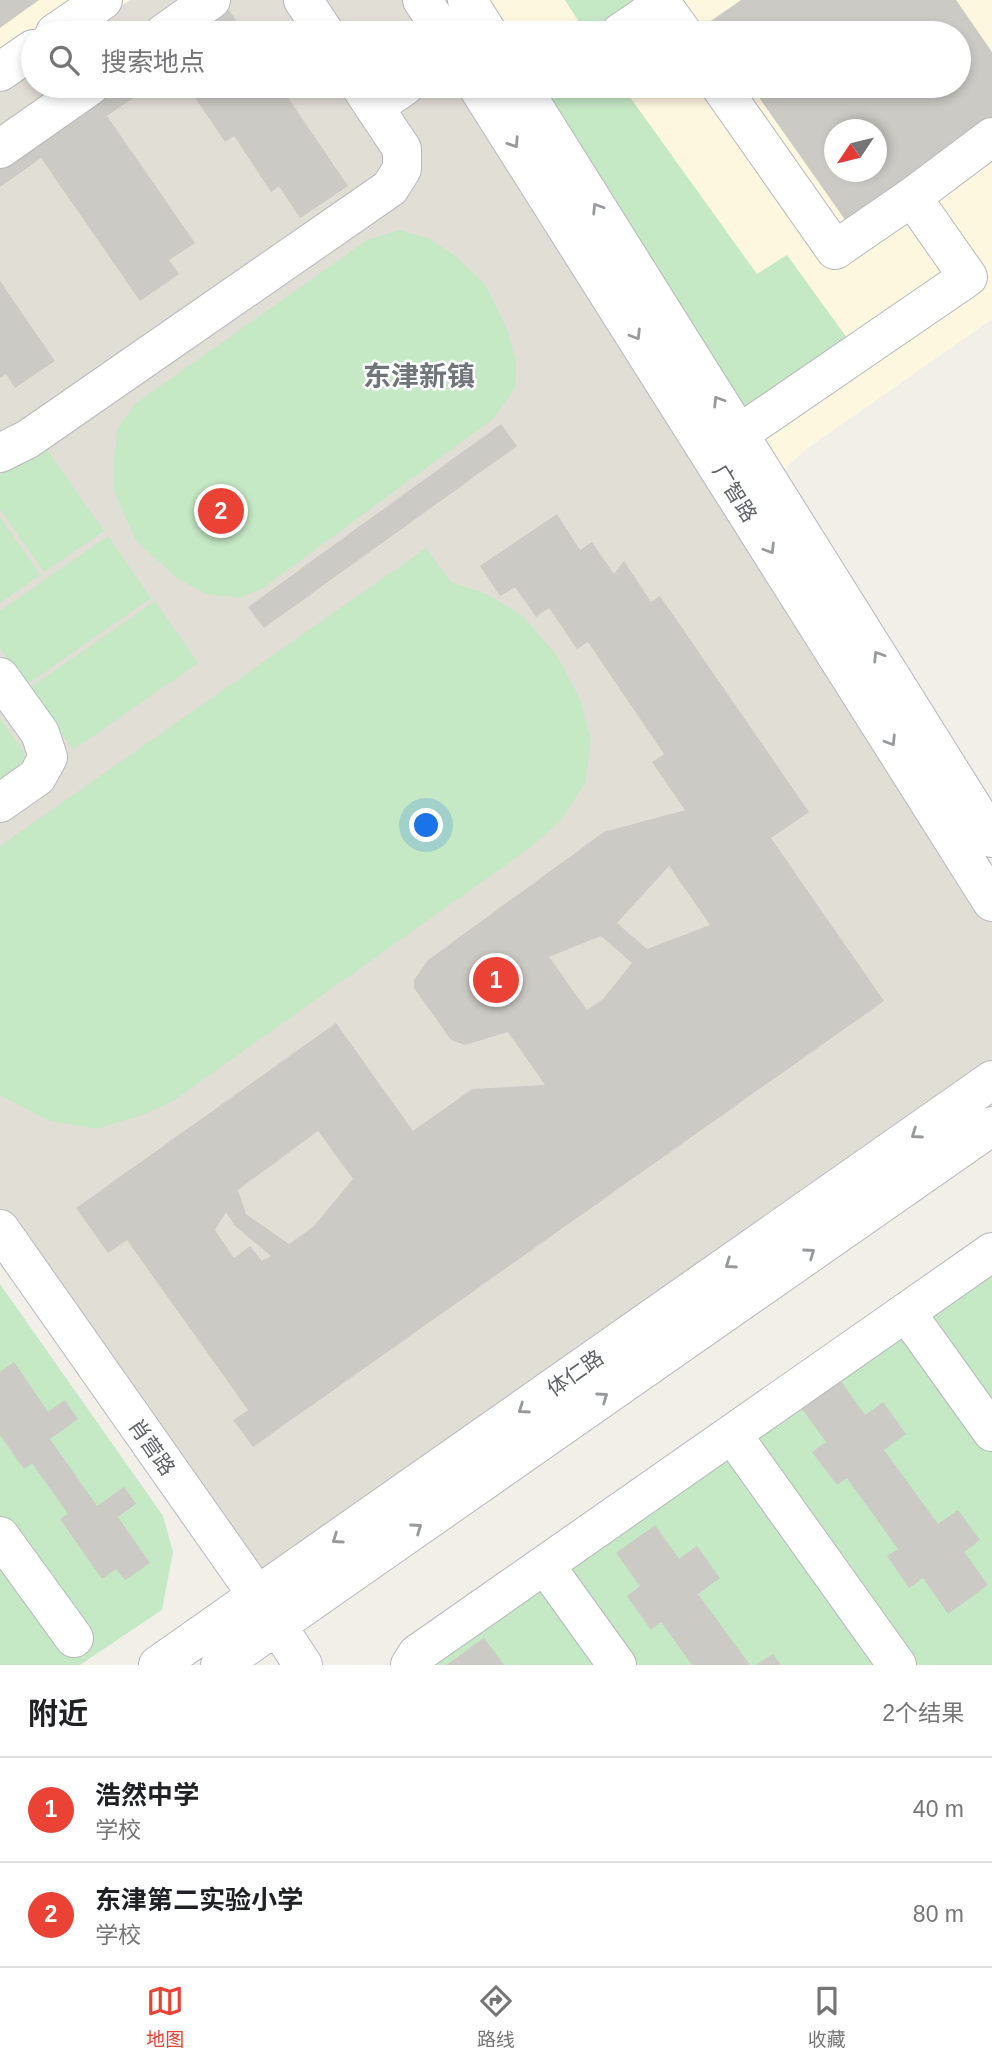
<!DOCTYPE html>
<html lang="zh">
<head>
<meta charset="utf-8">
<style>
	:root { --surface:#fff; --page:#f2f2f2; --text:#202124; --muted:#757577; --line:#e0e0e0; --accent:#ea4335 }
	body { margin:0; font-family:Arial,"Noto Sans SC",sans-serif; background:var(--page); color:var(--text) }
	.compass { position:absolute; left:824px; top:119px; width:63px; height:63px; border-radius:50%; background:var(--surface); box-shadow:0 4px 10px #0003; rotate:235deg }
	.you { position:absolute; left:427px; top:826px; width:24px; height:24px; margin:-18px; border:5px solid #fff; border-radius:50%; background:#1a73e8; box-shadow:0 0 0 10px #1a73e833 }
	.badge { display:grid; place-items:center; width:46px; height:46px; border-radius:50%; background:var(--accent); color:#fff; font-size:23px; font-weight:700 }
	.pin { position:absolute; translate:-50% -50%; border:4px solid #fff; box-shadow:0 2px 7px #0006 }
	.list { margin:0; padding:0; list-style:none }
	h2 { display:flex; justify-content:space-between; align-items:center; height:91px; margin:0; padding:0 28px; font-size:30px }
	h2 small { font-size:23px; font-weight:400; color:var(--muted) }
	.list li { display:grid; grid-template-columns:46px 1fr auto; gap:21px; align-items:center; box-sizing:border-box; height:105px; padding:0 28px; border-top:2px solid var(--line) }
	.list b { display:block; font-size:26px; white-space:nowrap }
	.list p { margin:0; font-size:23px; white-space:nowrap; color:var(--muted) }
	.list em { font-size:23px; font-style:normal; color:var(--muted) }
	.icon { flex:none; width:38px; height:38px; fill:none; stroke:currentColor; stroke-width:2; stroke-linecap:round; stroke-linejoin:round }
	.map { position:relative; flex:none; width:992px; height:1665px; overflow:hidden }
	.search { position:absolute; background:var(--surface); box-shadow:0 4px 10px #0003; left:21px; right:21px; top:21px; height:77px; display:flex; align-items:center; gap:18px; box-sizing:border-box; padding:0 24px; border-radius:38px; color:var(--muted); font-size:26px }
	.sheet { height:301px; background:var(--surface) }
	nav { display:flex; justify-content:space-around; align-items:center; box-sizing:border-box; height:98px; border-top:2px solid var(--line); background:var(--surface); font-size:19px; color:var(--muted) }
	nav a { display:grid; justify-items:center; gap:4px }
	nav .on { color:var(--accent) }
	.map>svg:first-child { display:block }
	.commercial { fill:#fef7e0; fill-rule:evenodd }
	.education { fill:#e1ded6 }
	.green { fill:#c5e8c5 }
	.building { fill:#cccac5; fill-rule:evenodd }
	.lines { fill:none; stroke-linecap:round; stroke-linejoin:round }
	.minor-casing { stroke:#b5b8bc; stroke-width:40 }
	.minor { stroke:#fff; stroke-width:38 }
	.oneway { stroke:#979a9d }
	.labels { text-anchor:middle; dominant-baseline:central; stroke-width:5; stroke-linejoin:round; paint-order:stroke }
	.street-label { font-size:21px; fill:#5f6368; stroke:#fff }
	.district-label { font-size:28px; font-weight:bold; fill:#70757a; stroke:#fff }
</style>
</head>
<body>
<div class="map">
<svg width="992" height="1665" viewBox="0 0 992 1665">
	<rect width="100%" height="100%" fill="#f1efe8"/>
	<path class="commercial" d="M0 0H130L82 33H33V68L0 91Z
		M467 0H992V319L805 450 769 483 521 86H959V33H488ZM834 130H876V172H834Z"/>
	<path class="education" d="M130 0H422L443 33H82Z
		M33 68V86H477L992 902V1059L964 1100 257 1595 0 1229V91Z"/>
	<path class="green" d="M565 0H659L620 33H586Z
		M545 86H622L757 274 787 255 858 353 739 434 528 97Z
		M399 230 428 238 454 255 485 284 507 329 516 361 515 388 494 418 263 588 240 598 206 594 177 578 136 541 114 491V458L118 427 135 404 367 240Z
		M44 445 104 531 44 572 0 509V475Z
		M0 517 40 575 0 603Z
		M108 536 151 598 26 685 0 648V611Z
		M426 548 451 582 487 594 524 617 557 656 580 699 591 740 585 783 560 821 531 847 173 1101 142 1115 96 1129 50 1121 0 1095V846Z
		M155 601 198 663 73 750 30 688Z
		M0 718 34 767 0 791Z
		M992 1252V1665H410Z
		M0 1284 163 1516 173 1552 162 1610 80 1665H0Z"/>
	<path class="building" d="M0 0H39L0 28Z
		M741 0H956L992 52V124L848 224 751 86H959V33H714L708 23ZM834 130H876V172H834Z
		M229 10 245 33H195Z
		M114 86H151L107 116 195 243 169 260 179 274 140 301 41 158 0 187V164Z
		M187 86H280L348 186 300 218 279 186 271 192 234 136 225 142Z
		M0 281 55 361 15 388 6 374 0 378Z
		M501 424 517 446 264 628 248 607Z
		M557 514 580 550 592 542 614 574 624 561 651 602 660 596 809 812 771 838 884 1001 253 1447 233 1420 248 1410 127 1240 108 1253 76 1208 336 1023 413 1131 472 1089 545 1085 508 1032 465 1045 451 1040 414 988V980L428 960 604 832 685 810 652 762 664 754 588 642 577 649 549 608 536 617 515 587 500 596 480 566ZM669 866 710 925 647 949 617 923ZM601 936 632 963 603 999 587 1010 549 957ZM318 1131 353 1179 313 1227 289 1244 246 1214 238 1190ZM226 1212 235 1226 271 1256 262 1261 250 1246 234 1258 215 1230Z
		M14 1362 48 1412 65 1400 78 1419 50 1439 97 1506 124 1487 136 1504 118 1517 150 1563 125 1580 116 1569 102 1579 60 1519 68 1514 32 1463 24 1469 0 1435V1372Z
		M841 1381 865 1415 883 1402 906 1434 884 1450 938 1524 958 1510 980 1540 964 1552 988 1585 948 1614 923 1578 909 1588 887 1556 898 1549 847 1478 837 1485 812 1452 826 1442 802 1409Z
		M655 1525 679 1559 697 1546 720 1578 698 1594 750 1665H692L661 1622 651 1630 627 1596 640 1586 616 1553Z
		M484 1638 504 1665H446Z
		M773 1654 781 1665H756Z"/>
	<g class="lines">
		<defs>
			<path id="minor" d="M303 0 325 33
				M422 0 444 33
				M467 0 488 33
				M659 0 683 33
				M55 33 103 0
				M164 33 211 0
				M620 33 662 4
				M0 72 33 49
				M477 86 992 902
				M521 86 992 838
				M720 86 835 250 912 197 968 277 739 434
				M374 107 405 86
				M0 149 90 86
				M912 197 992 137
				M0 453 28 439 390 188 402 169V149L360 86
				M0 677 40 733 48 757 37 777 0 803
				M0 1229 257 1595 303 1665
				M906 1312 992 1432
				M732 1434 897 1665
				M0 1536 74 1638
				M545 1565 617 1665
				M158 1665 992 1080
				M220 1665 992 1126
				M410 1665 417 1654 992 1252"/>
		</defs>
		<use href="#minor" class="minor-casing"/>
		<use href="#minor" class="minor"/>
	</g>
	<defs><path id="oneway-chevron" d="M-2-3.5L2.5 0L-2 3.5" fill="none" stroke-width="1.6" stroke-linecap="round" stroke-linejoin="round" transform="scale(1.75)"/></defs>
	<g class="oneway">
		<use href="#oneway-chevron" transform="translate(514 143) rotate(57)"/>
		<use href="#oneway-chevron" transform="translate(597 208) rotate(-122)"/>
		<use href="#oneway-chevron" transform="translate(636 335) rotate(58)"/>
		<use href="#oneway-chevron" transform="translate(718 401) rotate(-122)"/>
		<use href="#oneway-chevron" transform="translate(770 549) rotate(58)"/>
		<use href="#oneway-chevron" transform="translate(878 656) rotate(-122)"/>
		<use href="#oneway-chevron" transform="translate(891 741) rotate(58)"/>
		<use href="#oneway-chevron" transform="translate(916 1134) rotate(145)"/>
		<use href="#oneway-chevron" transform="translate(810 1253) rotate(-35)"/>
		<use href="#oneway-chevron" transform="translate(730 1264) rotate(145)"/>
		<use href="#oneway-chevron" transform="translate(603 1397) rotate(-35)"/>
		<use href="#oneway-chevron" transform="translate(523 1409) rotate(145)"/>
		<use href="#oneway-chevron" transform="translate(417 1528) rotate(-35)"/>
		<use href="#oneway-chevron" transform="translate(337 1539) rotate(145)"/>
	</g>
	<g class="labels">
		<g class="street-label">
			<text transform="translate(735 493) rotate(58)">广智路</text>
			<text transform="translate(575 1373) rotate(-35)">体仁路</text>
			<text transform="translate(152 1447) rotate(55)">肖营路</text>
		</g>
		<g class="district-label">
			<text x="419" y="376">东津新镇</text>
		</g>
	</g>
</svg>
<svg class="compass" viewBox="-18 -18 36 36"><path d="M0-13l5 13h-10z" fill="#e53935"/><path d="M0 13l5-13h-10z" fill="#757577"/></svg>
<div class="you"></div>
<div class="pin badge" style="left:496px;top:980px">1</div>
<div class="pin badge" style="left:221px;top:511px">2</div>
<div class="search"><svg class="icon" aria-label="search" viewBox="0 0 24 24"><circle cx="10" cy="10" r="6"/><path d="M15 15l6 6"/></svg>搜索地点</div>
</div>
<section class="sheet">
<h2>附近<small>2个结果</small></h2>
<ul class="list">
<li><span class="badge">1</span><div><b>浩然中学</b><p>学校</p></div><em>40 m</em></li>
<li><span class="badge">2</span><div><b>东津第二实验小学</b><p>学校</p></div><em>80 m</em></li>
</ul>
</section>
<nav>
<a class="on"><svg class="icon" aria-label="map" viewBox="0 0 24 24"><path d="M3 6l6-2 6 2 6-2v14l-6 2-6-2-6 2zM9 4v14M15 6v14"/></svg>地图</a>
<a><svg class="icon" aria-label="directions" viewBox="0 0 24 24"><path d="M12 3l9 9-9 9-9-9zM9 14v-3h6M13 9l2 2-2 2"/></svg>路线</a>
<a><svg class="icon" aria-label="saved" viewBox="0 0 24 24"><path d="M7 4h10v16l-5-4-5 4z"/></svg>收藏</a>
</nav>
</body>
</html>
